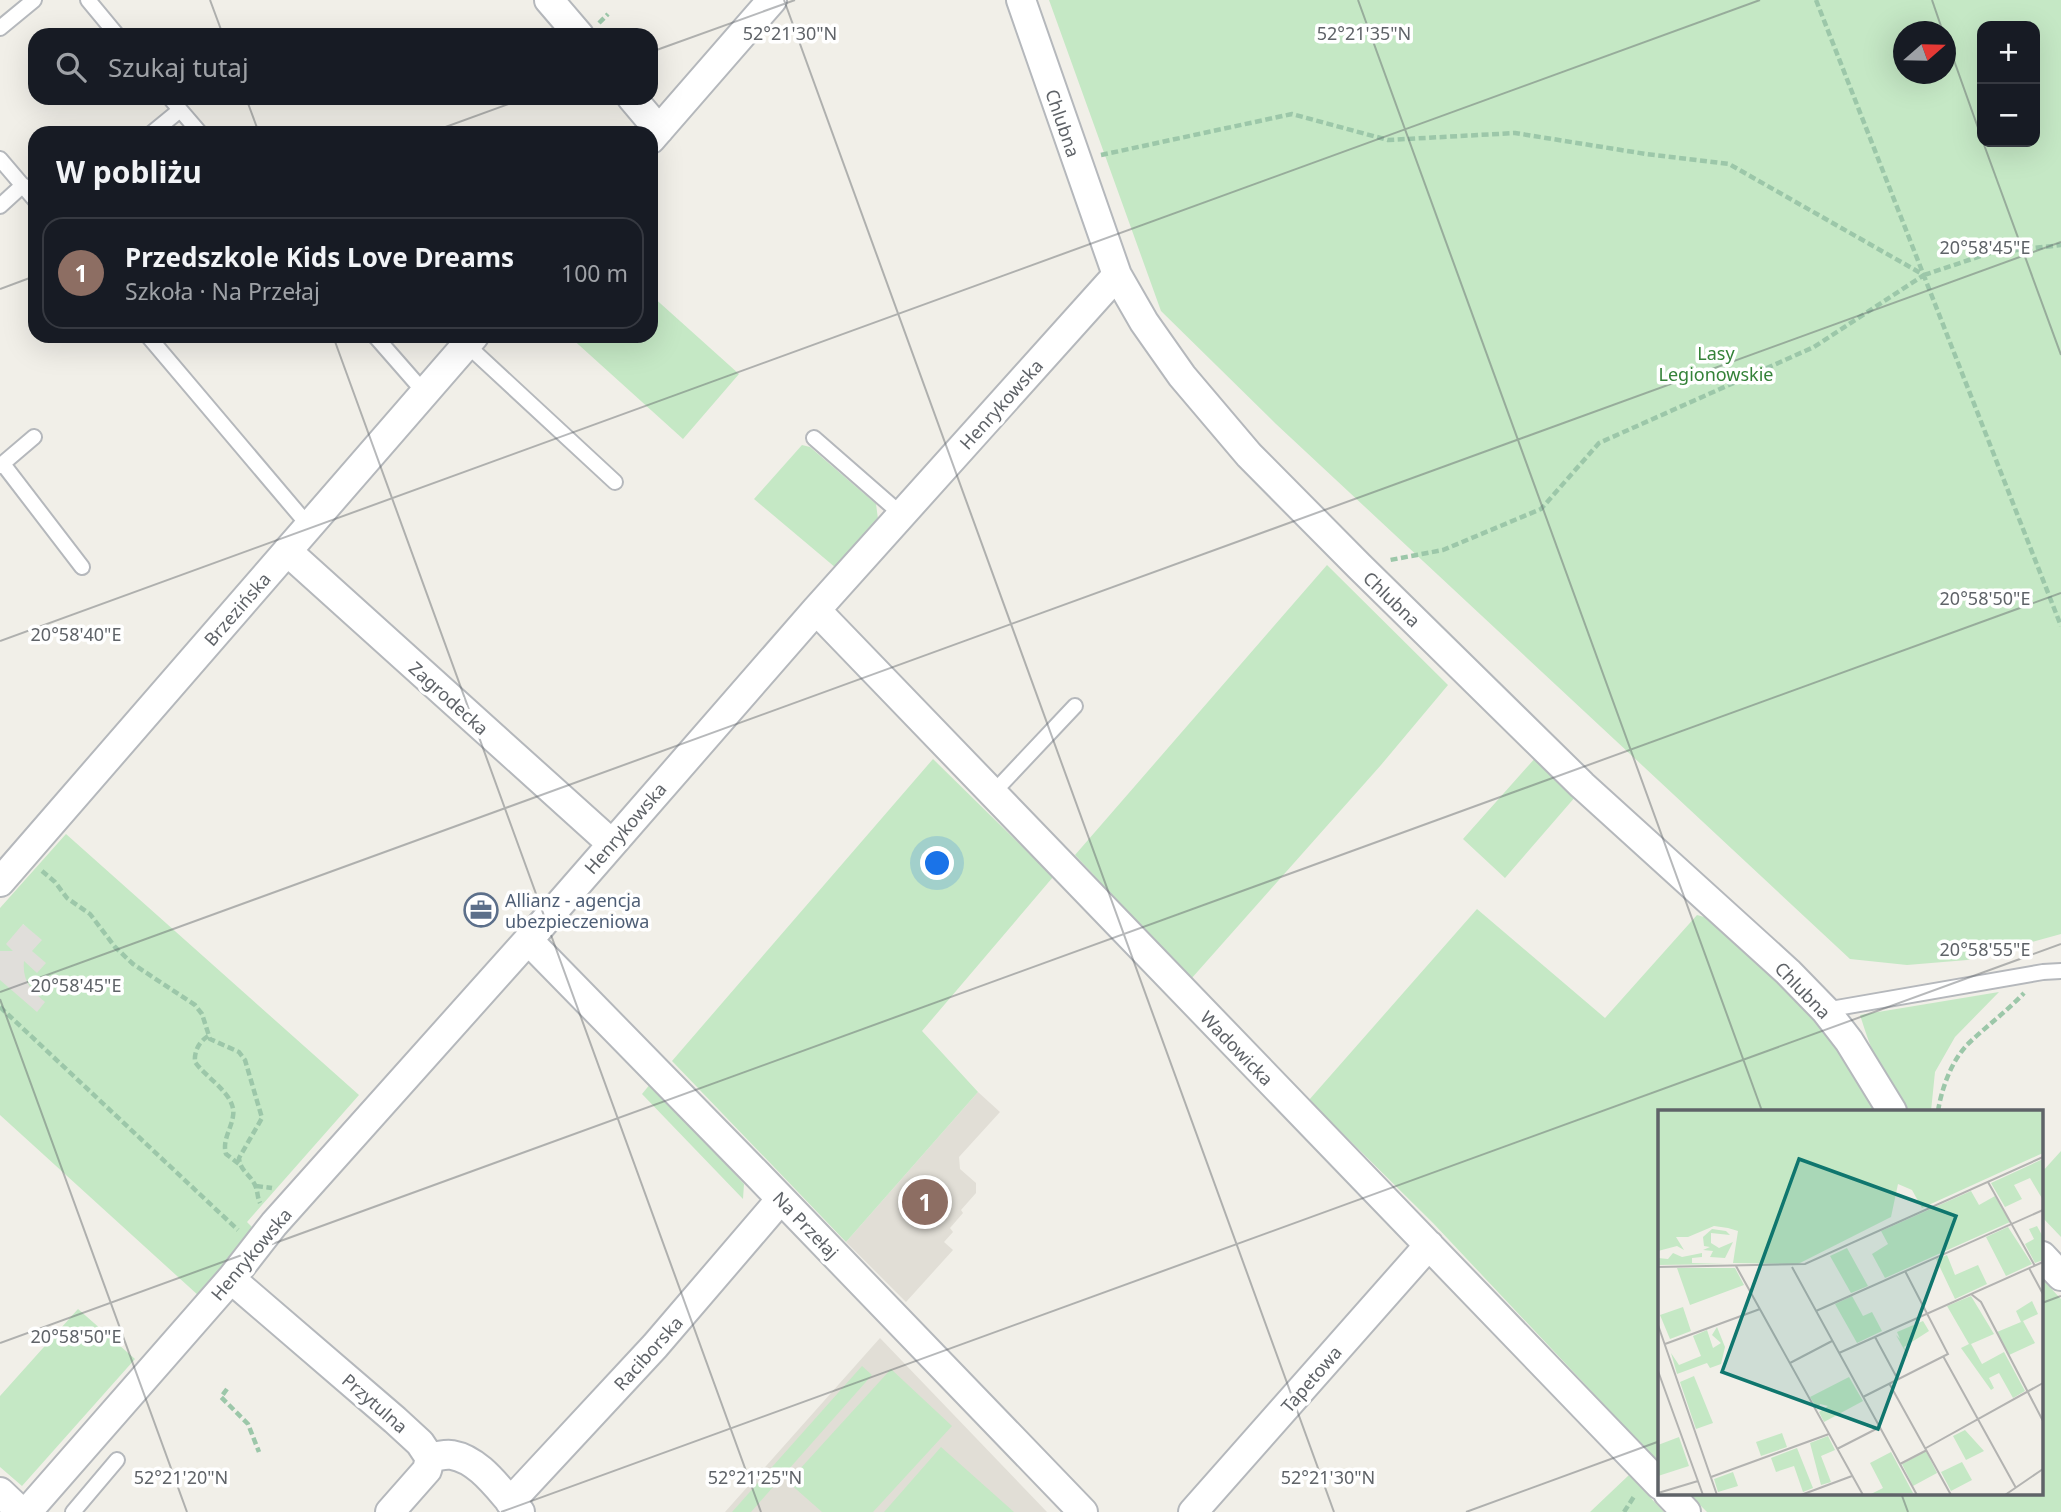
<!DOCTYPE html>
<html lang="pl">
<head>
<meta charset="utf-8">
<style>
	:root { --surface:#171b24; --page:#242831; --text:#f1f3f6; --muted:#9ea1a6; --line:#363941; --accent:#ea4335 }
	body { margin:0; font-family:"Noto Sans",sans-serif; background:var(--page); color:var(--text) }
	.controls { position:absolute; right:21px; top:21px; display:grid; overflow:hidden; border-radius:14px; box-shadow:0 7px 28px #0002 }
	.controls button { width:63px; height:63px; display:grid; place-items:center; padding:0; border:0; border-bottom:2px solid var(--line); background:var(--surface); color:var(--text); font:35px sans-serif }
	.compass { position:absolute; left:1893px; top:21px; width:63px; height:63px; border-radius:50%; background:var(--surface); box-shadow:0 7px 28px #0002; rotate:70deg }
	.you { position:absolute; left:938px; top:864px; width:24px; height:24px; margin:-18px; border:5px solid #fff; border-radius:50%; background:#1a73e8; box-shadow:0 0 0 10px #1a73e833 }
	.badge { display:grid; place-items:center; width:46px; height:46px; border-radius:50%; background:var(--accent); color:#fff; font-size:23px; font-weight:700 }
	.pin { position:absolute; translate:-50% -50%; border:4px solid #fff; box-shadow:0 2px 7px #0006 }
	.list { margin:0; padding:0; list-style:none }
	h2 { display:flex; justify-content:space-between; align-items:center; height:91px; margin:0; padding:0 28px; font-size:30px }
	h2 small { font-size:23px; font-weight:400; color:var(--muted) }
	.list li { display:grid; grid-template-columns:46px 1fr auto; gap:21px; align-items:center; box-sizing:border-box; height:112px; margin:0 14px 14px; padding:0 14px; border:2px solid var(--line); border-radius:21px }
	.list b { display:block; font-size:26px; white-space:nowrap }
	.list p { margin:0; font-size:23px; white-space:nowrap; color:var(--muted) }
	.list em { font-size:23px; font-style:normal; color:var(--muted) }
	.icon { flex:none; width:38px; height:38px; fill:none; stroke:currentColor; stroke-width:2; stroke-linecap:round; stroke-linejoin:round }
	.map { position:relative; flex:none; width:2061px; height:1512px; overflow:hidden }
	.search { position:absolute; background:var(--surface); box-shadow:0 7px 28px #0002; left:28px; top:28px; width:630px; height:77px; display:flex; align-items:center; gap:18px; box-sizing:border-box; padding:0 24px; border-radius:21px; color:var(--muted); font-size:26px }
	.panel { position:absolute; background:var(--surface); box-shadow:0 7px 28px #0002; left:28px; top:126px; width:630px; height:217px; border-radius:21px }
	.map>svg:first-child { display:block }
	.industrial { fill:#e0deda }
	.education { fill:#e1ded6 }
	.green { fill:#c5e8c5; fill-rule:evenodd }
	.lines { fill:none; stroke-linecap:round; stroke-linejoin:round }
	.lane-casing { stroke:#b5b8bc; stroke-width:18 }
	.street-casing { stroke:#b5b8bc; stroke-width:32 }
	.path { stroke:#9cc7a9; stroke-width:4.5; stroke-dasharray:7 3.5; stroke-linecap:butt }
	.lane { stroke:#fff; stroke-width:14 }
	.street { stroke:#fff; stroke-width:28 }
	.ticks { fill:none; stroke:#5f6368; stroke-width:2; stroke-opacity:0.45 }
	.labels { text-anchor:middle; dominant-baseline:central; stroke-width:7; stroke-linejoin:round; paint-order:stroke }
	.street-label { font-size:18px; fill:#5f6368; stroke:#fff }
	.park-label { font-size:18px; fill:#348238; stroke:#fff }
	.service-label { font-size:18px; fill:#4e5e75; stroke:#fff; text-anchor:start }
	.inset-road { fill:none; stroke:#b3b3b1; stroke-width:2 }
	.view { fill:#0f766e; fill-opacity:0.15; stroke:#0f766e; stroke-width:3.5 }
	.inset-edge { fill:none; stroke:#5f6368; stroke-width:3.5 }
	.ticks-label { font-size:18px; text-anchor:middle; fill:#5f6368; stroke:#fff; stroke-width:7; stroke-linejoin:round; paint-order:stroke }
</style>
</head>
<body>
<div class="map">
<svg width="2061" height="1512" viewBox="0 0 2061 1512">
	<rect width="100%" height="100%" fill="#f1efe8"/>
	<path class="industrial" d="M0 908 84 967 31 1027 0 999Z"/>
	<path class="education" d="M978 1092 1000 1112 959 1157 960 1169 976 1183V1193L961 1210 963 1213 950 1228 953 1232 944 1242 953 1250 906 1302 846 1242Z
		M880 1338 1047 1512H725Z"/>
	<path class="green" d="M1049 0H2061V934L1967 960 1907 965 1850 959 1276 424 1161 311ZM1982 26H2035V142H1982ZM1904 32H1946V74H1904Z
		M651 295 739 374 683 439 569 336H651Z
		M802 445 810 447 876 504 878 519 836 568 754 499Z
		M1327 565 1448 685 1381 765 1191 979 1075 855Z
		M1537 756 1576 796 1505 878 1463 839Z
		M933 759 1053 877 922 1031 978 1092 846 1242 672 1061Z
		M66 834 359 1095 247 1222 257 1232 199 1296 0 1115V980L37 1012 45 1002C31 990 22 981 24 961L37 973 46 963 32 951 42 940 23 924 6 944 13 951H0V908Z
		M1477 909 1605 1018 1697 915 1715 920 1820 1022 1879 1111H1660V1464L1433 1223 1309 1100Z
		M1999 992 1955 1037 1935 1072 1931 1111H1906C1883 1084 1871 1049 1860 1015Z
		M651 1083 744 1184 743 1199 642 1094Z
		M2061 1151V1237L2042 1217V1172Z
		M2042 1279 2061 1299V1512H1707L1688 1493H2042Z
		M78 1309 135 1359 22 1486 0 1467V1396Z
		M862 1366 872 1375 751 1512H732Z
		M891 1369 952 1426 873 1512H822L788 1482Z
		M941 1447 1014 1512H884Z
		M1629 1475 1664 1512H1589H1590Z"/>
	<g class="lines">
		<defs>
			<path id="lane" d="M88 0 117 35
				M0 28 34 0
				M170 98 200 133
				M152 133 180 110
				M0 159 35 200
				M0 206 23 185
				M148 336 308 525
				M375 336 424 392
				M466 344 615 482
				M814 438 901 514
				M3 464 82 567
				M0 466 34 437
				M992 794 1075 706
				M1825 1010 2043 972 2061 971
				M73 1512 117 1460"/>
			<path id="street" d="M549 0 579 35
				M1021 0 1117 275 1144 322 1182 376 1249 455 1359 566 1582 785 1788 972 1825 1010 1849 1041 1892 1111
				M632 98 659 130
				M651 139 772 0
				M287 551 612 844
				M816 610 1660 1485
				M0 882 474 336
				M528 940 757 1174 1083 1512
				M2042 1256 2061 1276
				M231 1279 395 1420 420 1443 430 1458
				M430 1458C437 1456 445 1454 452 1455 481 1460 501 1493 520 1512
				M0 1492 21 1512
				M1668 1493 1686 1512
				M510 1502 655 1346 781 1199
				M27 1512 231 1279 274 1224 538 929 816 610 1117 275
				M390 1512 427 1470 430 1458
				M1193 1512 1429 1245"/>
		</defs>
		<use href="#lane" class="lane-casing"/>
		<use href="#street" class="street-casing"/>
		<path class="path" d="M1816 0 2061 626
			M599 23 608 14
			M1101 155 1292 114 1388 140 1515 133 1646 154 1729 164 1924 275 1814 347 1599 443 1541 509 1443 550 1390 560
			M1924 275 1990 253 2061 245
			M42 871 55 882 67 898 90 914 115 947 133 964 195 1005 202 1014 210 1039 239 1052 245 1060 262 1118 239 1158C240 1171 250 1174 255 1185 258 1191 257 1197 260 1203
			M0 1007 238 1230
			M208 1036C199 1042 194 1051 195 1062 206 1078 237 1095 233 1116 231 1130 222 1140 226 1154L239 1164
			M1938 1111C1942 1087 1952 1059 1970 1042 1988 1025 2007 1011 2024 993
			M256 1186 272 1188
			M227 1389 221 1397 248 1424 259 1452
			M1624 1512 1635 1495"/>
		<use href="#lane" class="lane"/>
		<use href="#street" class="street"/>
	</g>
	<path class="ticks" d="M210 0 223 35M784 0 1334 1512M1358 0 1762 1111M1932 0 1943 32M1946 38 1982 139M651 52 795 0M246 98 259 133M429 133 525 98M1983 142 2061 355M0 289 35 276M333 336 761 1512M0 641 1760 0M0 992 2061 242M0 999 187 1512M2042 1303 2061 1296M0 1343 2061 593M1901 1493 1908 1512M501 1512 2061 944M1466 1512 1660 1441"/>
	<defs>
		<symbol id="office-ring" viewBox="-11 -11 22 22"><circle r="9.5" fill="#fff" stroke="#5c6f8a" stroke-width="1.5"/><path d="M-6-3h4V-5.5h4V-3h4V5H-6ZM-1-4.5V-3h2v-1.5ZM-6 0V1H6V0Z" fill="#5c6f8a"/></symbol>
	</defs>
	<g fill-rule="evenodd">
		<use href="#office-ring" x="462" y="891" width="38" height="38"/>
	</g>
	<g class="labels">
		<g class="street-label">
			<text transform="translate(1063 123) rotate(71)">Chlubna</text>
			<text transform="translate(1001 404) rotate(-48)">Henrykowska</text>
			<text transform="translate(1392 599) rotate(44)">Chlubna</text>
			<text transform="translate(237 609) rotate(-49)">Brzezińska</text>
			<text transform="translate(449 698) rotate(42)">Zagrodecka</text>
			<text transform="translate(625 828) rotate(-49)">Henrykowska</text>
			<text transform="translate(1803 990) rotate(46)">Chlubna</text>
			<text transform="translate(1237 1048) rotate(46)">Wadowicka</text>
			<text transform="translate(806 1225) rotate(46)">Na Przełaj</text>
			<text transform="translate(251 1254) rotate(-50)">Henrykowska</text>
			<text transform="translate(648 1353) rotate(-48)">Raciborska</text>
			<text transform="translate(1311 1379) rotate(-49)">Tapetowa</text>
			<text transform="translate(375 1403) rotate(41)">Przytulna</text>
		</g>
		<g class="park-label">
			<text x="1716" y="353">Lasy<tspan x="1716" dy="21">Legionowskie</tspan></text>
		</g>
		<g class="service-label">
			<text x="505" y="900">Allianz - agencja<tspan x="505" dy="21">ubezpieczeniowa</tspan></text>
		</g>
	</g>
	<g transform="translate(1658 1110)">
		<rect width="385" height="385" fill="#f1efe8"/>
		<path d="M0 0H385V43L264 98 254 80 240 74 233 107 140 154 75 153 80 121 70 118 56 116 30 127H18L26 140 19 136 0 141ZM385 49V90L372 68 356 75 364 89 347 97 333 73ZM313 81 321 95 337 86 352 112 227 168 214 144 230 134 223 121ZM379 116 385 127V150L377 153 367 134 376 129 371 119ZM350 117 374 154 348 166 328 127ZM54 119 68 121 72 125 53 123V133L61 138 75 132 67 148 52 147 55 141 45 140 52 137 46 136 45 127ZM189 138 210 176 193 183 172 146ZM15 143 24 147 44 143V147L34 148V153L67 154 0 155V148L10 149ZM289 145 297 165 320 155 329 174 297 189 278 149ZM19 158H77L86 175 32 195ZM194 186 205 206 214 202 224 221 199 233 177 194ZM313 186 336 224 313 234 324 254 346 242 367 281 355 288 341 263 331 268 336 278 333 280 303 238 311 234 289 196ZM374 191 380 204 365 211 377 233 351 245 339 222 363 212 358 201ZM25 197 33 221 12 229 2 205ZM265 211 271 221 246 237 252 250 238 225 242 229 239 222ZM59 217 67 237 63 254 52 258 49 253 19 264 13 243 21 255 43 246 35 226 49 220 55 238 63 233 54 225ZM36 266 55 313 38 319 22 272ZM191 267 205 291 166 312 161 302 170 296 162 294 160 300 152 287ZM307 320 326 341 308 350 295 326ZM124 323 129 337 103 346 98 332ZM170 326 177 340 163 346 173 372 163 375 152 333ZM21 327 31 356 0 366V335ZM139 338 155 378 145 382 136 356 118 362 113 348ZM268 341 279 363 255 376 244 354ZM233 342 255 383 211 385 225 378 212 353ZM304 352 314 370 293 381 283 362ZM75 362 80 376 60 382 56 369Z" fill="#c5e8c5"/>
		<path class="inset-road" d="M330 72 377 156M78 156 205 385M0 157 147 154 385 47M134 157 259 385M371 158 385 184M313 184 323 192 385 311M158 201 385 100M0 215 59 385M217 227 238 266M7 234 102 199M181 243 385 152M285 246 358 378M132 253 174 231M0 261 45 385M231 273 293 385M205 287 290 244 247 161M268 338 385 273M179 339 222 317M242 354 269 340M53 367 171 324M0 383 40 371M143 385 194 366M347 385 385 359"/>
		<path class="view" d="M141 49 298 106 220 319 64 262Z"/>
		<rect width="385" height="385" class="inset-edge"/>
	</g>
	<g class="ticks-label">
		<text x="790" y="40">52°21'30"N</text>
		<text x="1364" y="40">52°21'35"N</text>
		<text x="1985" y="254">20°58'45"E</text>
		<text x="1985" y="605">20°58'50"E</text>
		<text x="76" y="641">20°58'40"E</text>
		<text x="1985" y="956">20°58'55"E</text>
		<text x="76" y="992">20°58'45"E</text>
		<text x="76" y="1343">20°58'50"E</text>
		<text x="181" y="1484">52°21'20"N</text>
		<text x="755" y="1484">52°21'25"N</text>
		<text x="1328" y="1484">52°21'30"N</text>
	</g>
</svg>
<div class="controls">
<button>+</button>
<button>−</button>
</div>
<svg class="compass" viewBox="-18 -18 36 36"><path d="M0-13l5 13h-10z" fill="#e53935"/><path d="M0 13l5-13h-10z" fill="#9ea1a6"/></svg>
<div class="you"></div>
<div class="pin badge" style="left:925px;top:1202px;background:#8d6e63">1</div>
<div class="search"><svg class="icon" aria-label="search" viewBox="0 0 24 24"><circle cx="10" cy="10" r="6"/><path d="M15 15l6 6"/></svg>Szukaj tutaj</div>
<section class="panel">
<h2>W pobliżu<small></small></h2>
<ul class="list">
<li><span class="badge" style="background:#8d6e63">1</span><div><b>Przedszkole Kids Love Dreams</b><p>Szkoła · Na Przełaj</p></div><em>100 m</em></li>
</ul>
</section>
</div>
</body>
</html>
